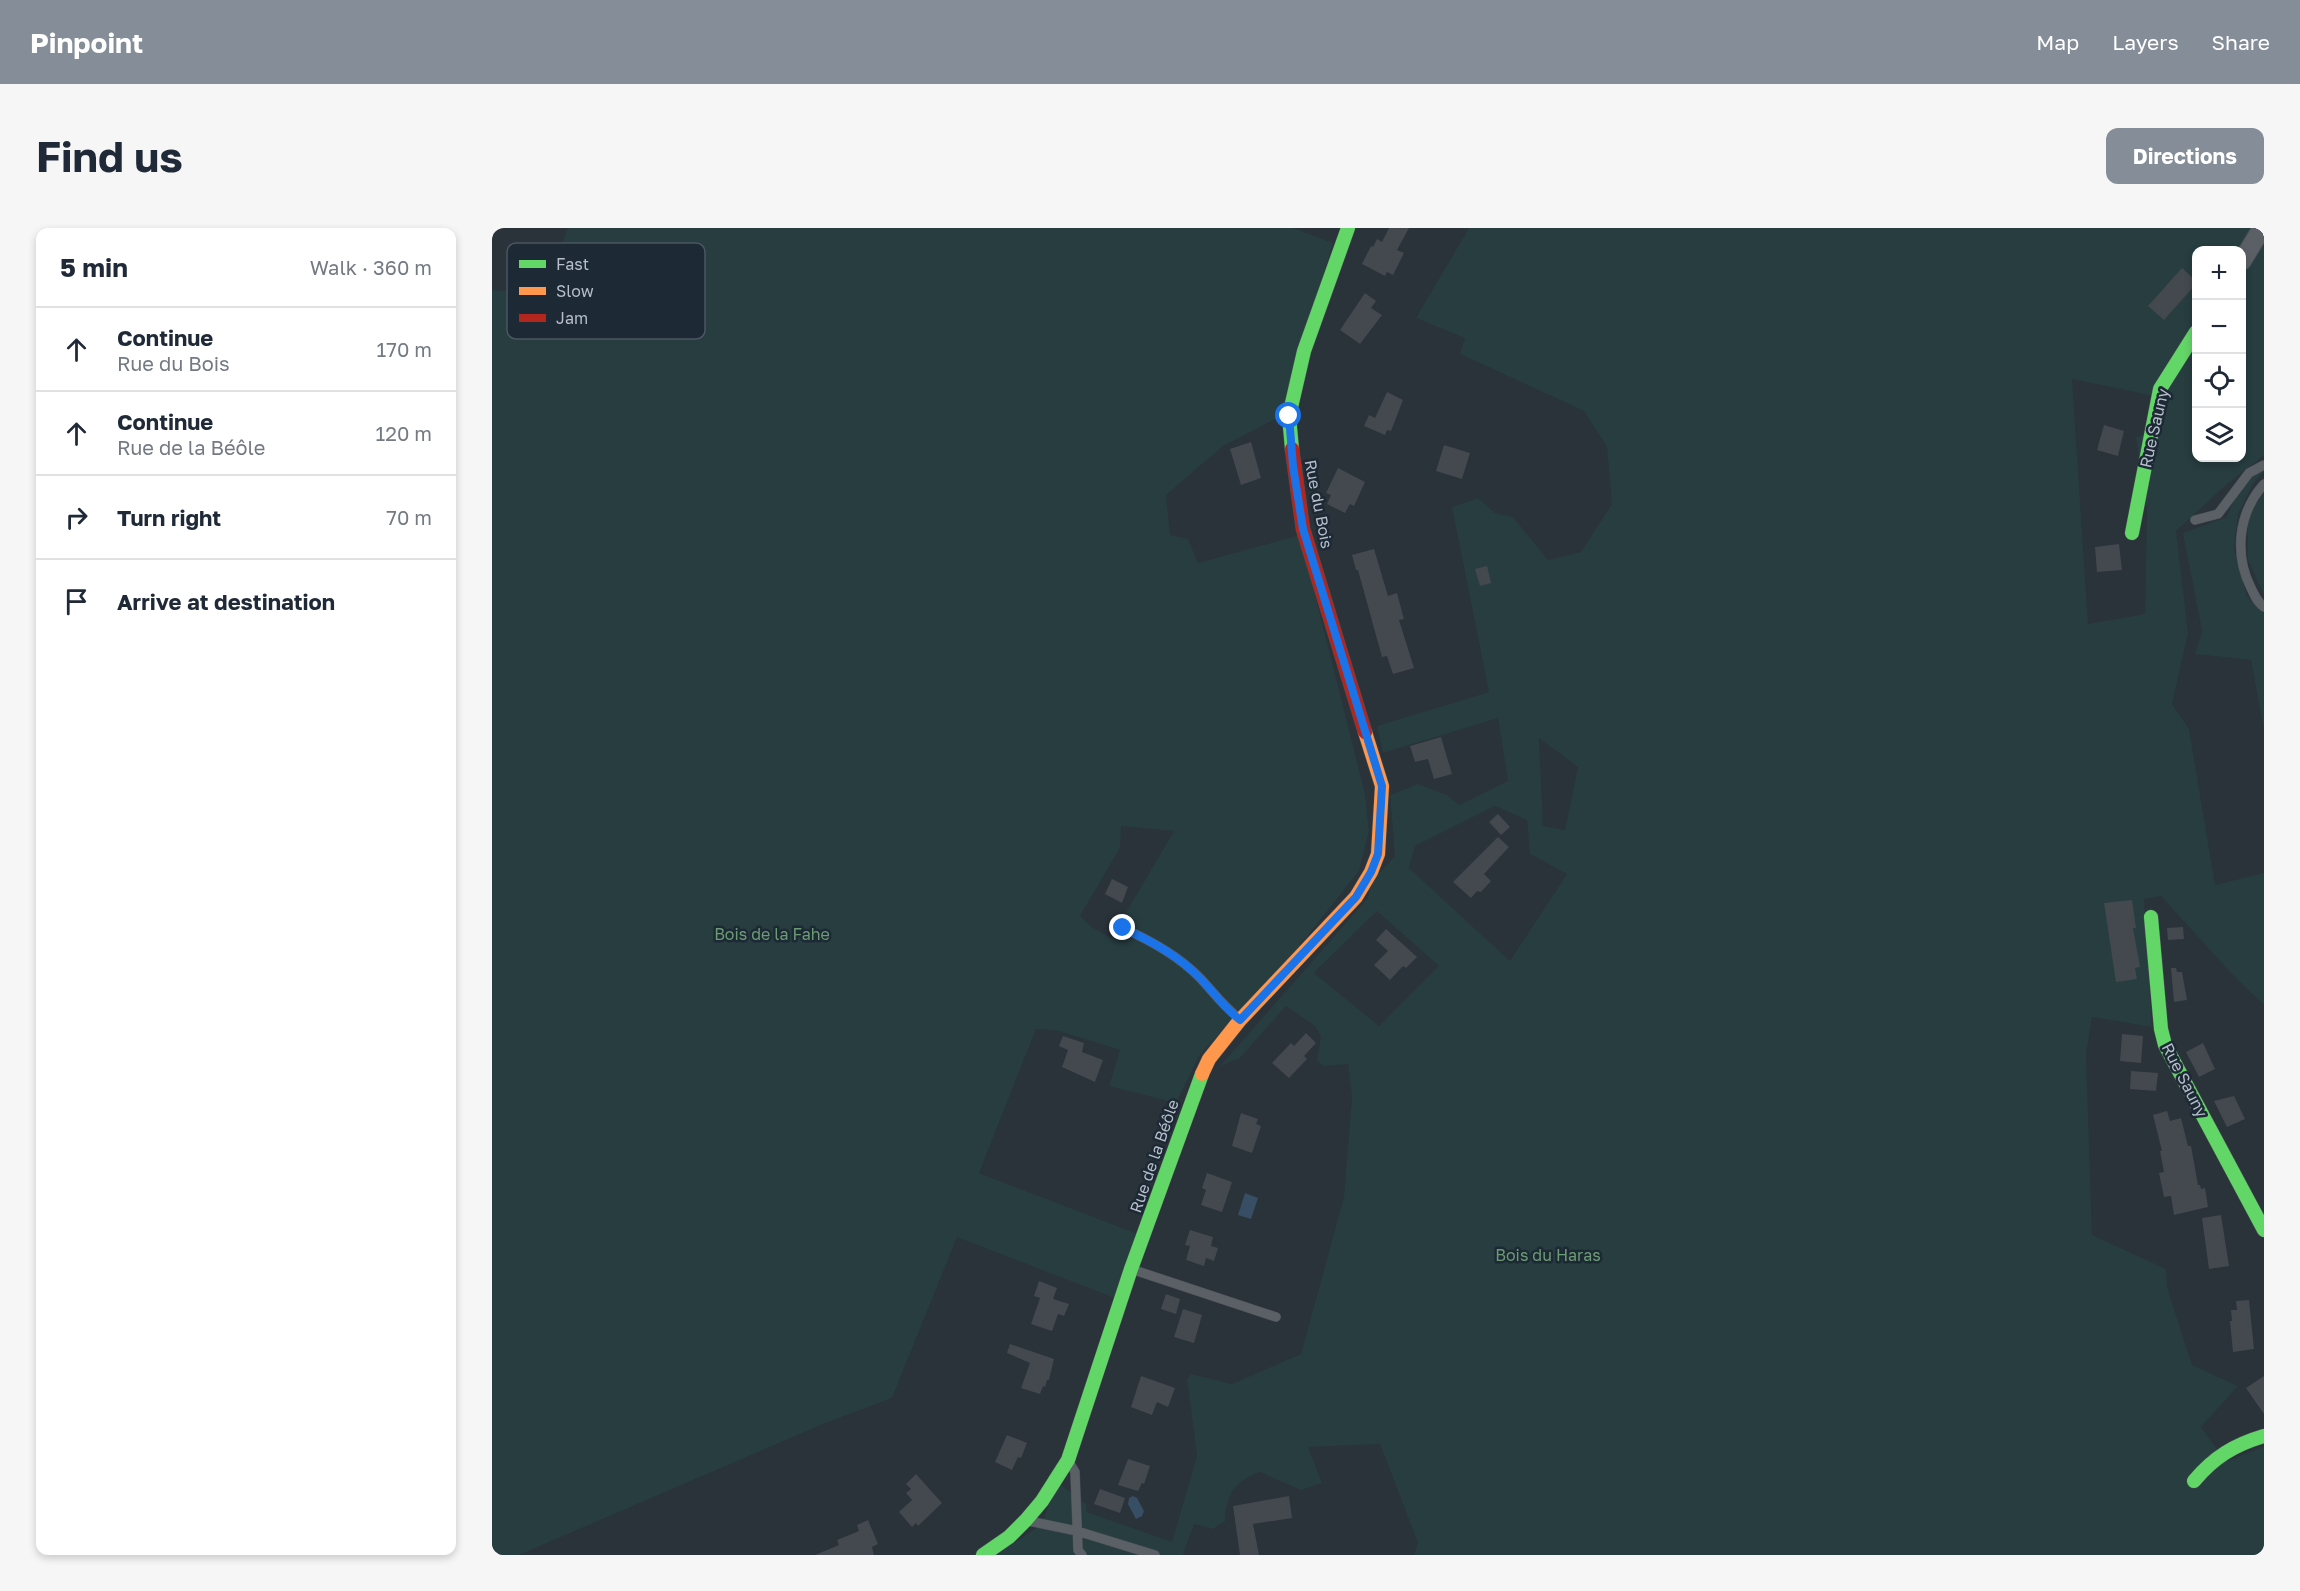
<!DOCTYPE html>
<html lang="en">
<head>
<meta charset="utf-8">
<style>
	:root { --surface:#fff; --page:#f6f6f7; --text:#1f2937; --muted:#747a83; --line:#e0e1e3; --accent:#848d98 }
	body { margin:0; font-family:"Golos Text",sans-serif; background:var(--page); color:var(--text) }
	.controls { position:absolute; right:18px; top:18px; display:grid; overflow:hidden; border-radius:12px; box-shadow:0 3px 9px #0003 }
	.controls button { width:54px; height:54px; display:grid; place-items:center; padding:0; border:0; border-bottom:2px solid var(--line); background:var(--surface); color:var(--text); font:30px sans-serif }
	.stop { position:absolute; width:18px; height:18px; margin:-14px; border:4px solid #1a73e8; border-radius:50%; background:#fff }
	.stop.end { background:#1a73e8; border-color:#fff; box-shadow:0 2px 6px #0008 }
	.list { margin:0; padding:0; list-style:none }
	h2 { display:flex; justify-content:space-between; align-items:center; height:78px; margin:0; padding:0 24px; font-size:26px }
	h2 small { font-size:20px; font-weight:400; color:var(--muted) }
	.list li { display:grid; grid-template-columns:39px 1fr auto; gap:18px; align-items:center; box-sizing:border-box; height:84px; padding:0 24px; border-top:2px solid var(--line) }
	.list b { display:block; font-size:22px; white-space:nowrap }
	.list p { margin:0; font-size:20px; white-space:nowrap; color:var(--muted) }
	.list em { font-size:20px; font-style:normal; color:var(--muted) }
	.icon { flex:none; width:33px; height:33px; fill:none; stroke:currentColor; stroke-width:2; stroke-linecap:round; stroke-linejoin:round }
	.map { position:relative; flex:none; width:1772px; height:1327px; overflow:hidden; border-radius:12px }
	header { display:flex; align-items:center; gap:36px; box-sizing:border-box; height:84px; padding:0 30px; background:var(--accent); color:#fff }
	header strong { font-size:28px }
	nav { display:flex; gap:33px; margin-inline-start:auto; font-size:21px }
	.intro { display:flex; align-items:center; justify-content:space-between; box-sizing:border-box; height:144px; padding:0 36px }
	h1 { margin:0; font-size:42px }
	.button { padding:15px 27px; border-radius:12px; background:var(--accent); color:#fff; font-size:21px; font-weight:700 }
	main { display:flex; gap:36px; padding:0 36px }
	aside { flex:1; background:var(--surface); border-radius:12px; box-shadow:0 3px 9px #0003 }
	.map>svg:first-child { display:block }
	.green { fill:#273d40; fill-rule:evenodd }
	.water { fill:#384e65 }
	.building { fill:#43494f }
	.lines { fill:none; stroke-linecap:round; stroke-linejoin:round }
	.lane-casing { stroke:#484e54; stroke-width:10 }
	.street-casing { stroke:#484e54; stroke-width:20 }
	.fast-casing { stroke:#484e54; stroke-width:15 }
	.slow-casing { stroke:#484e54; stroke-width:15 }
	.jam-casing { stroke:#484e54; stroke-width:15 }
	.lane { stroke:#5b6067; stroke-width:9 }
	.street { stroke:#5b6067; stroke-width:18 }
	.fast { stroke:#63d668; stroke-width:14 }
	.slow { stroke:#ff974d; stroke-width:14 }
	.jam { stroke:#b3261e; stroke-width:14 }
	.route { stroke:#1a73e8; stroke-width:8 }
	.labels { text-anchor:middle; dominant-baseline:central; stroke-width:5; stroke-linejoin:round; paint-order:stroke }
	.street-label { font-size:16px; fill:#b5beca; stroke:#1d2935 }
	.park-label { font-size:16px; fill:#6b9c73; stroke:#1d2935 }
	.key { fill:#1d2935; stroke:#4b5662; stroke-width:1.5 }
	.key-label { font-size:16px; fill:#b5beca }
</style>
</head>
<body>
<header>
<strong>Pinpoint</strong>
<nav><a>Map</a><a>Layers</a><a>Share</a></nav>
</header>
<div class="intro"><h1>Find us</h1><a class="button">Directions</a></div>
<main>
<aside>
<h2>5 min<small>Walk · 360 m</small></h2>
<ul class="list">
<li><svg class="icon" aria-label="ahead" viewBox="0 0 24 24"><path d="M12 20V5M6 11l6-6 6 6"/></svg><div><b>Continue</b><p>Rue du Bois</p></div><em>170 m</em></li>
<li><svg class="icon" aria-label="ahead" viewBox="0 0 24 24"><path d="M12 20V5M6 11l6-6 6 6"/></svg><div><b>Continue</b><p>Rue de la Béôle</p></div><em>120 m</em></li>
<li><svg class="icon" aria-label="right" viewBox="0 0 24 24"><path d="M7 20v-9h11M14 6l5 5-5 5"/></svg><div><b>Turn right</b></div><em>70 m</em></li>
<li><svg class="icon" aria-label="arrive" viewBox="0 0 24 24"><path d="M6 21V4h12l-3 4 3 4H6"/></svg><div><b>Arrive at destination</b></div></li>
</ul>
</aside>
<div class="map">
<svg width="1772" height="1327" viewBox="0 0 1772 1327">
	<rect width="100%" height="100%" fill="#2a323a"/>
	<path class="green" d="M76 0H801L841 15 789 188 731 218 674 267 678 307 696 311 706 335 808 307 873 566 877 603 867 643 801 726 707 828 684 875 617 858 628 822 567 803 544 801 487 945 646 1006 625 1071 465 1009 400 1170 331 1196 27 1327H0V62L41 64 50 67ZM629 598 682 603 619 710 601 700 588 688 628 620Z
		M977 0H1772V227L1734 257 1684 303 1696 405 1680 476 1697 501 1723 657 1772 645V777L1740 746 1669 668 1652 671 1660 799 1600 789 1594 826 1600 1007 1674 1041 1675 1059 1700 1137 1746 1158 1709 1199 1734 1234 1772 1218V1327H922L926 1315 888 1216 816 1219 830 1255 809 1262 768 1244C742 1254 735 1265 733 1293L721 1301 702 1296 691 1327H504L549 1297 562 1264 568 1256 594 1276 595 1284 680 1314 705 1228 695 1151 699 1146 740 1156 809 1126 852 969 860 870 856 836 832 838 825 833 829 808 823 798 794 778 748 830 728 838 876 670 879 654 903 628 898 567 926 556 955 567 967 577 1016 553 1006 490 891 525 885 498 997 464 960 279 986 270 1003 285 1021 289 1056 332 1089 324 1120 276 1115 219 1092 183 968 126 973 110 924 90ZM1704 22H1750V230H1704ZM1580 151 1662 168 1670 203 1644 209 1655 283 1653 386 1596 396ZM1047 510 1086 539 1073 602 1051 598ZM1003 578 1035 592 1038 626 1075 646 1018 733 917 640 923 618ZM885 683 947 738 887 798 822 745Z
		M1772 239V243L1761 256 1746 286 1742 321 1755 368 1772 385V502L1759 432 1703 426 1710 403 1691 305 1735 289C1744 266 1750 253 1772 239Z
		M1772 265V367L1756 332V287Z"/>
	<path class="water" d="M753 965 766 970 759 991 746 987Z
		M641 1268 645 1270 652 1283 650 1288 644 1291 636 1276 637 1270Z"/>
	<path class="building" d="M897 0H917L905 22 912 25 901 47 895 44 893 48 870 36 879 18 881 19 885 11 890 14Z
		M1690 40 1704 53V56L1672 92 1656 78Z
		M873 65 884 73 879 80 890 87 868 116 848 102Z
		M895 164 911 172 899 203 895 202 893 207 872 198 877 187 883 190Z
		M1612 197 1632 203 1626 228 1605 222Z
		M759 214 769 250 749 257 738 221Z
		M952 217 978 225 970 251 944 243Z
		M846 240 873 254 862 278 858 276 853 285 835 276 839 267 834 265Z
		M1627 316 1630 342 1605 344 1603 319Z
		M882 321 896 368 905 365 912 391 907 392 922 440 901 446 895 428 890 429 866 342H864L860 327Z
		M995 338 999 355 988 358 983 341Z
		M949 509 960 546 942 551 936 531 923 534 918 518Z
		M1006 586 1018 599 1009 607 997 594Z
		M1006 609 1017 619 992 646 999 653 989 664 985 663 979 670 961 654Z
		M620 651 636 659 630 675 613 666Z
		M1640 672 1644 700H1641L1648 739 1643 740 1645 751 1624 754 1612 675Z
		M1691 699 1692 711 1676 712 1675 700Z
		M894 701 925 729 914 740 911 738 898 752 882 737 896 723 884 712Z
		M1679 740H1684L1685 744H1690L1695 772 1682 774Z
		M814 805 824 815 812 828 815 831 797 850 780 835 799 815 802 818Z
		M1630 806 1651 808 1649 835 1628 833Z
		M571 808 592 815 590 824 611 832 603 854 570 839 576 822 567 818Z
		M1711 815 1723 841 1707 849 1694 824Z
		M1639 843 1666 845 1664 863 1638 861Z
		M1742 868 1753 891 1735 899 1722 873Z
		M1675 883 1678 893 1689 890 1696 918H1699L1706 957H1708L1709 961 1713 960 1716 979 1682 987 1679 968 1672 969 1667 945 1672 944 1668 923H1670L1661 887Z
		M749 885 766 891 764 896 769 898 760 925 740 918Z
		M715 945 740 954 730 984 709 977 714 962 710 960Z
		M1729 987 1737 1038 1717 1041 1710 990Z
		M698 1002 721 1009 719 1018 726 1020 722 1033 714 1030 712 1038 694 1032 698 1018 693 1017Z
		M547 1053 565 1060 561 1071 577 1076 572 1088 566 1086 560 1103 539 1096 548 1070 542 1068Z
		M674 1066 688 1071 684 1086 669 1081Z
		M1757 1072 1762 1121 1741 1124 1738 1093H1740L1739 1082H1745L1744 1073Z
		M691 1081 710 1087 702 1115 682 1109Z
		M518 1116 562 1131 557 1152H555L553 1159 551 1158 548 1166 529 1160 538 1135 515 1125Z
		M649 1148 683 1160 676 1179 665 1174 660 1187 639 1179Z
		M1772 1148V1186L1754 1160Z
		M515 1207 535 1215 529 1230 526 1229 520 1242 503 1234Z
		M636 1231 658 1238 652 1256 650 1255 646 1263 626 1257Z
		M424 1246 450 1275 426 1298 424 1295 420 1299 407 1284 420 1272 414 1265 419 1261 414 1256Z
		M608 1261 633 1270 628 1285 602 1276Z
		M797 1268 800 1290 761 1296 767 1327H748L741 1278Z
		M376 1292 386 1316 380 1319 382 1327H323L347 1317 345 1312 367 1303 365 1297Z"/>
	<g class="lines">
		<defs>
			<path id="lane" d="M1772 256C1746 285 1742 326 1759 360 1763 368 1765 374 1772 379
				M1703 292 1726 286 1757 245 1772 237
				M631 700C659 713 687 728 709 751 722 765 733 780 748 791
				M642 1042 784 1089
				M577 1234 583 1244 586 1322 590 1327
				M537 1293 585 1303 663 1327"/>
			<path id="street" d="M1750 33 1770 0"/>
			<path id="fast" d="M800 221 797 188 812 123 856 0
				M1640 305 1668 161 1704 104
				M1659 689 1669 801 1673 817 1772 1002
				M1702 1253C1722 1229 1742 1217 1772 1208
				M491 1327 517 1309 534 1292 550 1273 576 1232 639 1041 710 846"/>
			<path id="slow" d="M710 846 717 831 748 792 864 669 879 644 886 626 890 558 873 504"/>
			<path id="jam" d="M800 221 811 301 873 504"/>
		</defs>
		<use href="#lane" class="lane-casing"/>
		<use href="#street" class="street-casing"/>
		<use href="#fast" class="fast-casing"/>
		<use href="#slow" class="slow-casing"/>
		<use href="#jam" class="jam-casing"/>
		<use href="#lane" class="lane"/>
		<use href="#street" class="street"/>
		<use href="#fast" class="fast"/>
		<use href="#slow" class="slow"/>
		<use href="#jam" class="jam"/>
	</g>
	<g class="lines">
		<path class="route" d="M631 700C659 713 687 728 709 751 722 765 733 780 748 792L864 669 879 644 886 626 890 558 811 301 801 238 797 188"/>
	</g>
	<g class="labels">
		<g class="street-label">
			<text transform="translate(1662 200) rotate(-77)">Rue Sauny</text>
			<text transform="translate(827 276) rotate(79)">Rue du Bois</text>
			<text transform="translate(1693 852) rotate(63)">Rue Sauny</text>
			<text transform="translate(662 928) rotate(-71)">Rue de la Béôle</text>
		</g>
		<g class="park-label">
			<text x="280" y="706">Bois de la Fahe</text>
			<text x="1056" y="1027">Bois du Haras</text>
		</g>
	</g>
	<rect x="15" y="15" width="198" height="96" rx="9" class="key"/>
	<rect x="27" y="32" width="27" height="8" fill="#63d668"/>
	<rect x="27" y="59" width="27" height="8" fill="#ff974d"/>
	<rect x="27" y="86" width="27" height="8" fill="#b3261e"/>
	<g class="key-label">
		<text x="64" y="42">Fast</text>
		<text x="64" y="69">Slow</text>
		<text x="64" y="96">Jam</text>
	</g>
</svg>
<div class="controls">
<button>+</button>
<button>−</button>
<button><svg class="icon" aria-label="locate" viewBox="0 0 24 24"><circle cx="12" cy="12" r="6"/><path d="M12 2v4M12 18v4M2 12h4M18 12h4"/></svg></button>
<button><svg class="icon" aria-label="layers" viewBox="0 0 24 24"><path d="M12 4l9 5-9 5-9-5zM3 14l9 5 9-5"/></svg></button>
</div>
<div class="stop" style="left:797px;top:188px"></div>
<div class="stop end" style="left:631px;top:700px"></div>
</div>
</main>
</body>
</html>
